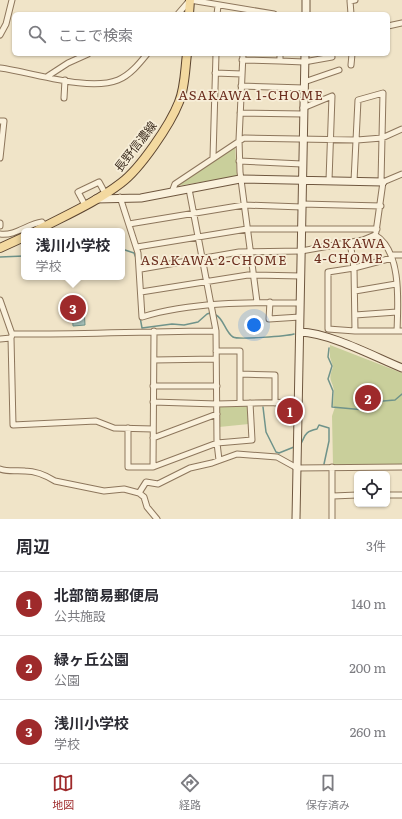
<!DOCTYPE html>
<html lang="ja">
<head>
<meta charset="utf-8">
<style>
	:root { --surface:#fff; --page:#f7f7f7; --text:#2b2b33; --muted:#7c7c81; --line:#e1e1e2; --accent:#9e2a2b }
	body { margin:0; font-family:Literata,"Noto Sans JP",serif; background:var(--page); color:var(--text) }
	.controls { position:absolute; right:12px; bottom:12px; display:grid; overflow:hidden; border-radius:6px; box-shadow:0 1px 3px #0004 }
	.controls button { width:36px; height:36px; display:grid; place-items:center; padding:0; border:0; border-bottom:1px solid var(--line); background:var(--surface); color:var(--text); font:20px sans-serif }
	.you { position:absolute; left:254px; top:325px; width:14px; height:14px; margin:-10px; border:3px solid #fff; border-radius:50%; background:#1a73e8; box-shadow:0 0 0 6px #1a73e833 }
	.badge { display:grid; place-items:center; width:26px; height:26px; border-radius:50%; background:var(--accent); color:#fff; font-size:13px; font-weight:700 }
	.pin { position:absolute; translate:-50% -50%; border:2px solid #fff; box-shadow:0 1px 4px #0006 }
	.popup { position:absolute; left:21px; top:228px; width:104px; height:52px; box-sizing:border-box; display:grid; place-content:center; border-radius:6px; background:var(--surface); filter:drop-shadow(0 1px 3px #0005); font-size:13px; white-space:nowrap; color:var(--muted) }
	.popup b { font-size:15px; color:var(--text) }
	.popup::after { content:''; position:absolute; left:50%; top:100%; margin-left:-8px; border:8px solid transparent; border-top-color:var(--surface) }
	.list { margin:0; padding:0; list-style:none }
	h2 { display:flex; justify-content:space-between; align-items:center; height:52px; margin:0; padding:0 16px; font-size:17px }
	h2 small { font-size:13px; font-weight:400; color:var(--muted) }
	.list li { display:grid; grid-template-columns:26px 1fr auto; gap:12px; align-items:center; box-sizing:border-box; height:64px; padding:0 16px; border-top:1px solid var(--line) }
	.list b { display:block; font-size:15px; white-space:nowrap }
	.list p { margin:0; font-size:13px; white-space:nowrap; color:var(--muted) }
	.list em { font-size:13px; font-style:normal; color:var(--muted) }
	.icon { flex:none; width:22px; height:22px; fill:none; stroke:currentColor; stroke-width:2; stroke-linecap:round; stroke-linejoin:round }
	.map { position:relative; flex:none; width:402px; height:519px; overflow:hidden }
	.search { position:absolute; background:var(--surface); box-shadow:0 1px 3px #0004; left:12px; right:12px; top:12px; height:44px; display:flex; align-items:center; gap:10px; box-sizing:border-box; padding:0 14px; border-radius:6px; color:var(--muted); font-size:15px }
	.sheet { height:244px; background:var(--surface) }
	nav { display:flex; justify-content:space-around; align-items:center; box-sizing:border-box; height:56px; border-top:1px solid var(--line); background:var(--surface); font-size:11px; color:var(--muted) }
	nav a { display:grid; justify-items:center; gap:2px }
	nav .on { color:var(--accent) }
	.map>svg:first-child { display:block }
	.green { fill:#c9cf9b }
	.water { fill:#a9c4bc; stroke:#6f938a }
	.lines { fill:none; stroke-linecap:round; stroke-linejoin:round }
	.stream { stroke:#6f938a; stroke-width:1.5 }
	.street-casing { stroke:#8d765c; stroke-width:7 }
	.secondary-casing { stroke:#6f573f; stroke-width:9 }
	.primary-casing { stroke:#5b4430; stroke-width:10 }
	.street { stroke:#faf1dc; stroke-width:5 }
	.secondary { stroke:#faf1dc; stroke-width:7 }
	.primary { stroke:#f3d9a0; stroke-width:8 }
	.labels { text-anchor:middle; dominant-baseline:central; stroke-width:3.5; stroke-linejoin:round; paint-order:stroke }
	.street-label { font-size:12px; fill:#3d2e20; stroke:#f7eed8 }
	.neighbourhood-label { font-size:13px; letter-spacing:1px; fill:#6b2e1e; stroke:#f7eed8 }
</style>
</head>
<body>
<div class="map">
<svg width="402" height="519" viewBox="0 0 402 519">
	<rect width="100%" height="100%" fill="#f0e4c8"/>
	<path class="green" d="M233 146 235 147 237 176 177 186 178 184Z
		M330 345 402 373V465H333L332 416 335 407 333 406C333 401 334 396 334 392 333 379 327 383 333 367L330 357Z
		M248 404 249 424 219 427 218 405Z"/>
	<path class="water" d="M84 307 85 325 73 326 72 308Z"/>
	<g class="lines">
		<path class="stream" d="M122 249 134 253 136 258
			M0 257 24 256
			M216 315C224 319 225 332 233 337 238 340 287 336 294 334
			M140 317 142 328 172 324 184 325 198 322 207 314 210 313
			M329 348 328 357 332 366 328 379 333 391 332 407 365 410 383 401 395 400 402 394
			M263 407 266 432 276 452 279 453 294 447
			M300 445C306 436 303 432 317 429L319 425 329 428V441L324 464"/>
		<defs>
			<path id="street" d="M178 14 190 0 274 14
				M217 14 218 6
				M351 14 350 1 355 0
				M388 26 402 23
				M0 35 6 24 12 0
				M243 54 239 140 240 172 257 302
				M280 54V61L304 62 332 57
				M242 60 280 61
				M351 65 352 54
				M0 68C32 72 88 92 118 80 130 75 139 64 147 54
				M215 73 242 74
				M48 76 68 63 88 54
				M304 82 339 70
				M241 86 304 88
				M64 98 65 80
				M303 108 332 96 329 180
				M240 113 303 114
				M0 121H4L0 158
				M213 157 216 54
				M239 161 302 164
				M354 181 358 100 383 93 381 182
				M172 192 175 184 244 138 357 140 382 138 402 129
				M120 197 138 253 142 317C190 302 251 302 300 303
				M302 204 381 206
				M85 205 78 192 99 182 105 193
				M0 223V226
				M129 224 244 205 302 207
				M376 232 383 182 402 174
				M0 234C16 236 27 224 42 222L45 226
				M375 235C402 251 398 303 397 331
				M350 242 354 268 355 331
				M137 247 247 229H377
				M392 255H402
				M392 258 354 268 328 272V329L355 331H402
				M141 269 239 252 301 251 363 240 375 235
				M355 291 396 284
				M141 292 248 275 301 276
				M0 300 12 334
				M270 302 269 319 300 317
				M355 315 397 312
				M154 331 153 467 217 443 216 331 189 189
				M12 334C80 335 148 331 216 331
				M11 338 13 425 96 421 114 428 153 429
				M0 339 11 338 12 335
				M216 351H240V403
				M154 360 216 359
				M240 374 275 375V403
				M153 386H217
				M153 402 217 404 298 402
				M128 428V467H153
				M153 438 217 414
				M219 460 217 443 252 440 250 403
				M0 469C9 472 16 470 25 471 35 471 47 476 55 481L104 491 124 489 139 493 144 497 147 507 157 519
				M139 493 146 482 158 484 190 468 212 463 237 454 277 457 297 468 402 467
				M387 495H402
				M333 496 357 495
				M332 519V467"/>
			<path id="secondary" d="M306 14V0
				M96 199 141 198 240 179 383 182
				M300 332C330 333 373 356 402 368
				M296 519 305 54"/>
			<path id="primary" d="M189 14 190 0
				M36 231C64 216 95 203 121 183 140 169 170 125 179 102 185 88 185 69 187 54
				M0 248 24 237"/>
		</defs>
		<use href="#street" class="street-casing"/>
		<use href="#secondary" class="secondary-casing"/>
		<use href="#primary" class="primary-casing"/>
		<use href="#street" class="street"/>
		<use href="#secondary" class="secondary"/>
		<use href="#primary" class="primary"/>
	</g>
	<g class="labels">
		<g class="street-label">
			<text transform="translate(135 146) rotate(-52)">長野信濃線</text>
		</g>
		<g class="neighbourhood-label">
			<text x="251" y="94">ASAKAWA 1-CHOME</text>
			<text x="349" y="242">ASAKAWA<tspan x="349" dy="15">4-CHOME</tspan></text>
			<text x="214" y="259">ASAKAWA 2-CHOME</text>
		</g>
	</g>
</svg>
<div class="controls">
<button><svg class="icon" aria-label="locate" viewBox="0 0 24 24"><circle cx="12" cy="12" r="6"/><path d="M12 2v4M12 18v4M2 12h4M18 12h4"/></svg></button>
</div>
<div class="you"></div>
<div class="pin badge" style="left:290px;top:411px">1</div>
<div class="pin badge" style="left:368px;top:398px">2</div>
<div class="pin badge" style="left:73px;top:308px">3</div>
<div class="popup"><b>浅川小学校</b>学校</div>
<div class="search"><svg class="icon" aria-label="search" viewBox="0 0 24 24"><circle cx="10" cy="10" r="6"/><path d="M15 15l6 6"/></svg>ここで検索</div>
</div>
<section class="sheet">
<h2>周辺<small>3件</small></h2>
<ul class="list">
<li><span class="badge">1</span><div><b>北部簡易郵便局</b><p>公共施設</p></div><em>140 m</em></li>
<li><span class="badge">2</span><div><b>緑ヶ丘公園</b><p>公園</p></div><em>200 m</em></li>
<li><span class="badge">3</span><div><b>浅川小学校</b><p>学校</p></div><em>260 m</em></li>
</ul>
</section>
<nav>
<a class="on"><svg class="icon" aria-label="map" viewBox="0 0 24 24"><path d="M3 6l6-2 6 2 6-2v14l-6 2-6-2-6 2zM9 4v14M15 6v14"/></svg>地図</a>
<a><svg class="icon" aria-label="directions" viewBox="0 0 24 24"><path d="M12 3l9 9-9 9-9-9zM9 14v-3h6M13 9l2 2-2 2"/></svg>経路</a>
<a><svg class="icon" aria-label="saved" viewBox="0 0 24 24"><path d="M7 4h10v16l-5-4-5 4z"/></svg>保存済み</a>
</nav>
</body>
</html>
